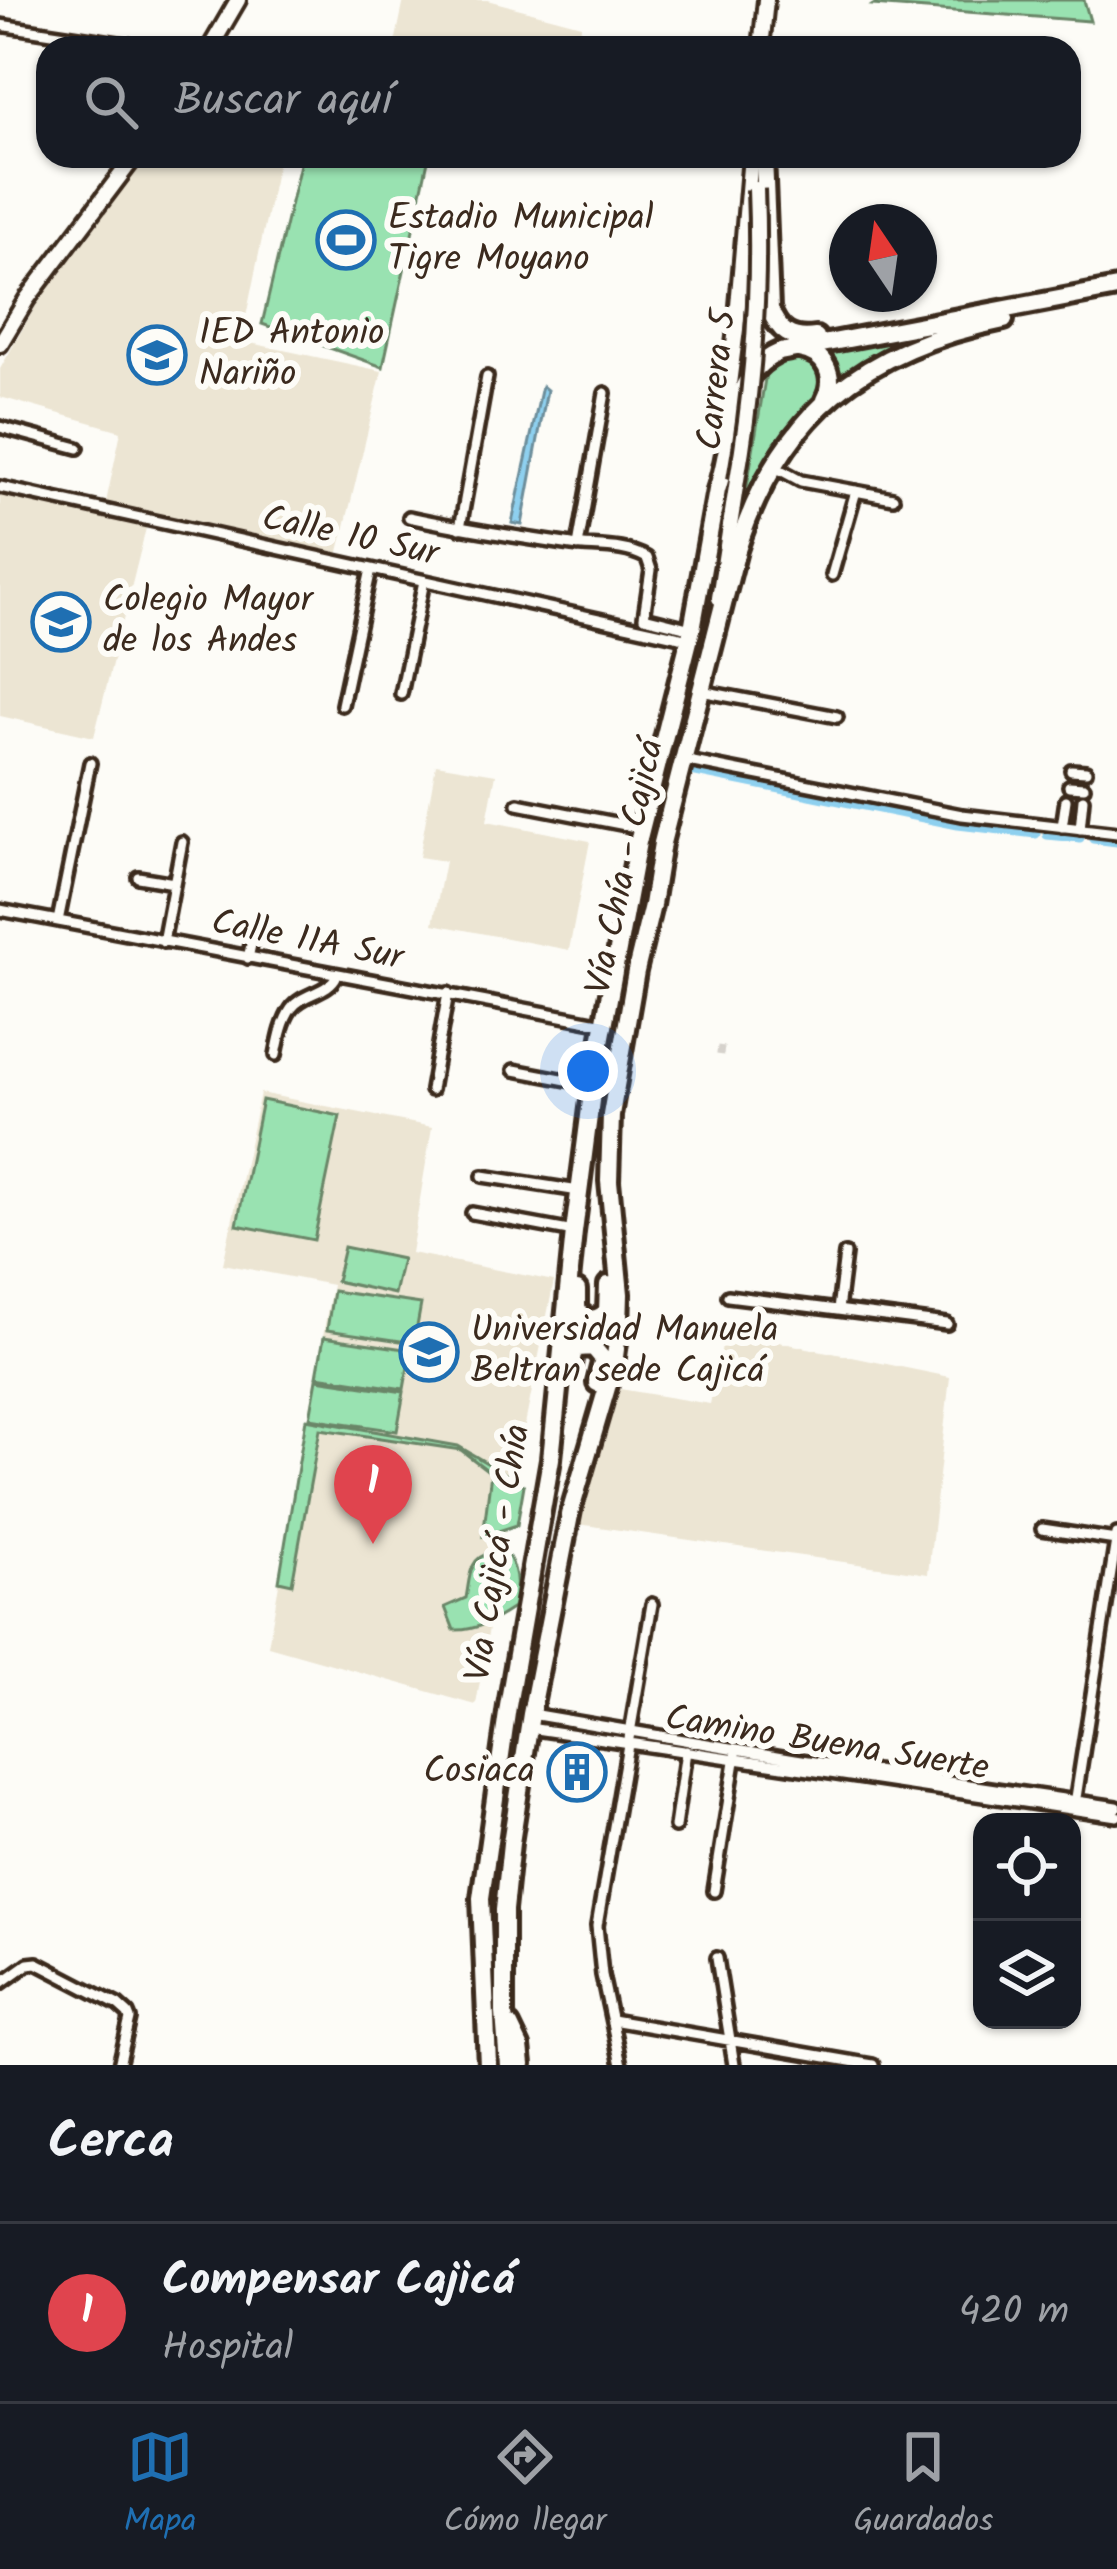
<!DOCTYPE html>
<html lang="es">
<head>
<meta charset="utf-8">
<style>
	:root { --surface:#171b24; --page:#20242c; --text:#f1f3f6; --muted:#9ea1a6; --line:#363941; --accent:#1f6fb2 }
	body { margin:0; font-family:Kalam,sans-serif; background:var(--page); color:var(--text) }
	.controls { position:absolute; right:36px; bottom:36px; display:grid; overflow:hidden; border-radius:24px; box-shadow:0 3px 9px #0004 }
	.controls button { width:108px; height:108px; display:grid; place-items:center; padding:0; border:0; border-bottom:3px solid var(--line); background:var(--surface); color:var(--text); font:60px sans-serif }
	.compass { position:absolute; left:829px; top:204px; width:108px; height:108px; border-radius:50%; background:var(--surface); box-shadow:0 3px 9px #0004; rotate:347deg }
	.you { position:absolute; left:588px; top:1071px; width:42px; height:42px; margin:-30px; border:9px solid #fff; border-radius:50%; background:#1a73e8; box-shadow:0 0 0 18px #1a73e833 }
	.badge { display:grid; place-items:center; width:78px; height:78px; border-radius:50%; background:var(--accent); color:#fff; font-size:39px; font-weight:700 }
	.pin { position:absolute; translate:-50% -99px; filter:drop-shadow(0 3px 6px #0008) }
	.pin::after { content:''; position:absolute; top:63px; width:42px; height:36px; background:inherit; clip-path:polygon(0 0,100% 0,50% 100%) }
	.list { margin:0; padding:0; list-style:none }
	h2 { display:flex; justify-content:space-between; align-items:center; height:156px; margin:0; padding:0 48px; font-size:51px }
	h2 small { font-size:39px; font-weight:400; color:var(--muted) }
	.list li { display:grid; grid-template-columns:78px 1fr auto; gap:36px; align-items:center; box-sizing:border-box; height:180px; padding:0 48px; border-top:3px solid var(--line) }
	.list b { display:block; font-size:45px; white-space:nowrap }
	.list p { margin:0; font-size:39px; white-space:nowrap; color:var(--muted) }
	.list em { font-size:39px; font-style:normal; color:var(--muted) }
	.icon { flex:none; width:66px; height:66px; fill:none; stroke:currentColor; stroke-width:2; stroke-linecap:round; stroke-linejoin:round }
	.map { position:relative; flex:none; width:1117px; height:2065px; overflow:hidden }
	.search { position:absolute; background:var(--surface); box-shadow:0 3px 9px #0004; left:36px; right:36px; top:36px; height:132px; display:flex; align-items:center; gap:30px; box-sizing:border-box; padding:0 42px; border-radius:36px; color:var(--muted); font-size:45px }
	.sheet { height:336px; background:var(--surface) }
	nav { display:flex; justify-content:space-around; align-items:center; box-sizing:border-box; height:168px; border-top:3px solid var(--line); background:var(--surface); font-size:33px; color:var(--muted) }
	nav a { display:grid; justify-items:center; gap:6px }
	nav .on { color:var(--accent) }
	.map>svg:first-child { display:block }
	.built { fill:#ece5d3 }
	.green { fill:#99e2b1; stroke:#6a8668; stroke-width:3 }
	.water { fill:#8ed0ef; stroke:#6d8e9b; stroke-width:3 }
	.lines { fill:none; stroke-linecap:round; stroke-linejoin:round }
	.canal { stroke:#8ed0ef; stroke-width:9 }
	.minor-tunnel { stroke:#d6d2cc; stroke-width:9; stroke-dasharray:9 4.5; stroke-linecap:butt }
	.minor-casing { stroke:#3b2a1e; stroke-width:18 }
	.secondary-casing { stroke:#3b2a1e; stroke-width:22 }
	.trunk-casing { stroke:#3b2a1e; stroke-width:26 }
	.minor { stroke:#fdfcf7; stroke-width:9 }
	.secondary { stroke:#fdfcf7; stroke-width:14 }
	.trunk { stroke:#fdfcf7; stroke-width:16 }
	.secondary-bridge-casing { stroke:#3b2a1e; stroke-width:22; stroke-linecap:butt }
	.secondary-bridge { stroke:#fdfcf7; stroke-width:14 }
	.labels { text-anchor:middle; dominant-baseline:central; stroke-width:12; stroke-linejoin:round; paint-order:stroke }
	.poi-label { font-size:36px; fill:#3b2a1e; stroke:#fdfcf7; text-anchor:start }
	.street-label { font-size:36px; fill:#3b2a1e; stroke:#fdfcf7 }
</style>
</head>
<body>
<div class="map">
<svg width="1117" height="2065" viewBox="0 0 1117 2065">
	<rect width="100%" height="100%" fill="#fdfcf7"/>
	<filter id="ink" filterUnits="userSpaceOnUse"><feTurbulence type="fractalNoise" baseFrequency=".00833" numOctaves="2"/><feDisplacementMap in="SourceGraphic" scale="24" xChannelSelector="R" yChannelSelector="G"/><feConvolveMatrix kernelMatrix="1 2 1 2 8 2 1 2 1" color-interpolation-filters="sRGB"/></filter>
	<g filter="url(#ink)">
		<path class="built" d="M404 0H487L581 25 579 48H394Z
			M147 156H279L241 341 382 371 337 560 105 507 121 431 0 397V369L39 300Z
			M0 495 146 528 94 737 0 716Z
			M436 764 496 774 487 821 590 841 569 950 433 924 445 861 419 857Z
			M260 1093 432 1127 411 1253 554 1281 514 1479 476 1705 268 1646 332 1285 223 1264Z
			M725 1331 950 1377 928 1574 578 1524 620 1389 710 1404Z"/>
		<path class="green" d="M881 0H1084L1090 21 873 5Z
			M302 156H429L383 367 262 324Z
			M940 329 877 354 838 377 824 352Z
			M789 358 802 359 813 365C824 386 821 394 806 410L742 516 767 367Z
			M262 1100 340 1116 314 1240 237 1225Z
			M344 1247 402 1259 394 1294 336 1281Z
			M333 1291 421 1304 414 1343 327 1330Z
			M324 1337 411 1350 404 1389 317 1376Z
			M317 1379 404 1392 397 1431 310 1418Z
			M306 1419 458 1446 524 1485 517 1525 483 1536 491 1473 461 1450 320 1429 292 1584 279 1581Z
			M491 1553 509 1557C519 1574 517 1590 513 1608 495 1620 476 1631 454 1630L445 1607 466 1598C470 1579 468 1557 491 1553Z"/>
		<path class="water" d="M542 386 547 390 522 525 512 523Z"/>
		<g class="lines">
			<path class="canal" d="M691 771 958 825 1036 834
				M1047 835 1080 838
				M1093 839 1117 842"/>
			<path class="minor-tunnel" d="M717 1050 724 1051"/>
			<defs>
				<path id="minor" d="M0 25 151 48
					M0 427 78 448
					M773 466 801 481 893 498
					M0 487 689 639
					M409 517C463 529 517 537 572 545 597 548 624 545 647 558L651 570 644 617 692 629
					M460 528 487 377
					M578 546 605 393
					M832 575 856 491
					M701 691 837 717
					M401 694 424 581
					M342 705 371 569
					M683 760 962 815 1117 833
					M1071 770 1086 771
					M1069 786 1084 787
					M518 804 641 828
					M1062 827 1066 800
					M1080 829 1083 799
					M138 877 174 883
					M0 910 604 1024
					M58 921 90 763
					M163 942 182 842
					M248 958 256 923
					M276 1055C279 1040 282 1022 291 1009 303 992 328 994 337 975
					M514 1070 593 1085
					M431 1090 448 993
					M483 1176 579 1191
					M472 1213 574 1232
					M728 1296 947 1324
					M838 1310 845 1254
					M1042 1529 1116 1540
					M531 1714 795 1759 1117 1807
					M529 1728 1117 1816
					M1075 1804 1117 1534
					M675 1827 686 1751
					M714 1891 736 1755
					M717 1958 734 2065
					M0 1984 28 1964 37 1963 118 2005 128 2014 130 2019 119 2065
					M612 2020 873 2065
					M621 2065 602 1975 597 1926 652 1604"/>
				<path id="secondary" d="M210 48 238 0
					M761 48 766 0
					M0 344 27 299 135 156
					M723 431 736 329 751 156
					M719 598 737 480"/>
				<path id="trunk" d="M764 156 770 309C778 331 791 341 816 337
					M799 349C826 353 837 377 825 400
					M577 1290V1308C585 1321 596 1322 607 1311L608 1285
					M570 1371 573 1353 578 1348 593 1347 603 1359 597 1383
					M510 2026 520 2047 522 2065
					M488 2065 481 1898 508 1706 551 1459 574 1232 593 1085 638 842 692 629 717 490C734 442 726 375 780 352L1117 288
					M508 2065 504 2013V1910L511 1843 531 1714 571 1510 614 1364 619 1327 620 1294 609 1181 611 1115 636 971 652 905 662 843 737 550C781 412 865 348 1004 320"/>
			</defs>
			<use href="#minor" class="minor-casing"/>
			<use href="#secondary" class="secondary-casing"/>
			<use href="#trunk" class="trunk-casing"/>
			<use href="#minor" class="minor"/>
			<use href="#secondary" class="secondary"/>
			<use href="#trunk" class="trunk"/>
			<defs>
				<path id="secondary-bridge" d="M737 480C754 383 760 288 756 189"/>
			</defs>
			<use href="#secondary-bridge" class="secondary-bridge-casing"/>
			<use href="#secondary-bridge" class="secondary-bridge"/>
		</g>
	</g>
	<defs>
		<symbol id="stadium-ring" viewBox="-11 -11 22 22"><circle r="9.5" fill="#fdfcf7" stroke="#1f6fb2" stroke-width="1.5"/><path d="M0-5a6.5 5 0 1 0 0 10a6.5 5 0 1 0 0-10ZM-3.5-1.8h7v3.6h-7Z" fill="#1f6fb2"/></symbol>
		<symbol id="school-ring" viewBox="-11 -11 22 22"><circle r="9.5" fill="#fdfcf7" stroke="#1f6fb2" stroke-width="1.5"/><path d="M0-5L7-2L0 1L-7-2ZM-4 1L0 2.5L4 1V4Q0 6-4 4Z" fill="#1f6fb2"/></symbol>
		<symbol id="university-ring" viewBox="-11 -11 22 22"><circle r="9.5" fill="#fdfcf7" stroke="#1f6fb2" stroke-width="1.5"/><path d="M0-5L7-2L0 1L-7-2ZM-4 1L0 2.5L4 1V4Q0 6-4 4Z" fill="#1f6fb2"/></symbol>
		<symbol id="building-ring" viewBox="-11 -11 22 22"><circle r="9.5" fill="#fdfcf7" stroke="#1f6fb2" stroke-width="1.5"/><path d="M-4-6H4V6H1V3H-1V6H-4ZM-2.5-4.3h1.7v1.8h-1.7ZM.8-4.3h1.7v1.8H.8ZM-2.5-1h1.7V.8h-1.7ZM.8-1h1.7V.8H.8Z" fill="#1f6fb2"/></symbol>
	</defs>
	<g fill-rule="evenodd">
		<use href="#stadium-ring" x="313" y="207" width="66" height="66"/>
		<use href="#school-ring" x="124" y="322" width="66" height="66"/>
		<use href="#school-ring" x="28" y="589" width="66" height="66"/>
		<use href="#university-ring" x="396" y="1319" width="66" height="66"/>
		<use href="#building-ring" x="544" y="1739" width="66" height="66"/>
	</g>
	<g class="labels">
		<g class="poi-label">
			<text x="388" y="219">Estadio Municipal<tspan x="388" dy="41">Tigre Moyano</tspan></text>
			<text x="199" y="334">IED Antonio<tspan x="199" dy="41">Nariño</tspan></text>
			<text x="103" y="601">Colegio Mayor<tspan x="103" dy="41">de los Andes</tspan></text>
			<text x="471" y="1331">Universidad Manuela<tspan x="471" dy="41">Beltran sede Cajicá</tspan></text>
			<text x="535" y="1772" text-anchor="end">Cosiaca</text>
		</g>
		<g class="street-label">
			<text transform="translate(718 380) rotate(-84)">Carrera 5</text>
			<text transform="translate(350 537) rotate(12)">Calle 10 Sur</text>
			<text transform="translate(626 867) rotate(-78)">Vía Chía - Cajicá</text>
			<text transform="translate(307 941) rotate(11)">Calle 11A Sur</text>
			<text transform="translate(499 1553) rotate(-81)">Vía Cajicá - Chía</text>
			<text transform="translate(827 1744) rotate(9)">Camino Buena Suerte</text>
		</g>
	</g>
</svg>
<div class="controls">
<button><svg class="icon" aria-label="locate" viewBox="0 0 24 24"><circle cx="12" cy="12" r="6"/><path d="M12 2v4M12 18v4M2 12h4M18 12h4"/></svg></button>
<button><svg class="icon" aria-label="layers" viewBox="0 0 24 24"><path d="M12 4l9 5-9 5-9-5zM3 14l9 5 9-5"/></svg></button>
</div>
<svg class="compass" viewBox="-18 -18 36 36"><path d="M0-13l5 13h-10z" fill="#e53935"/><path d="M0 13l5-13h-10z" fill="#9ea1a6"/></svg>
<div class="you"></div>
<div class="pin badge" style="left:373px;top:1544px;background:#e0444e">1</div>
<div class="search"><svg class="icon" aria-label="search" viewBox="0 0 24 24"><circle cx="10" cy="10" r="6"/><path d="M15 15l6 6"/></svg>Buscar aquí</div>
</div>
<section class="sheet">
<h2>Cerca<small></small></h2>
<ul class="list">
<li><span class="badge" style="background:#e0444e">1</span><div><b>Compensar Cajicá</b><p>Hospital</p></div><em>420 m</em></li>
</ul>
</section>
<nav>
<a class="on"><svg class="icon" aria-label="map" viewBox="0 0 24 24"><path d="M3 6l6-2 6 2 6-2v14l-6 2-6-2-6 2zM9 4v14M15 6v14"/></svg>Mapa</a>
<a><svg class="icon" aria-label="directions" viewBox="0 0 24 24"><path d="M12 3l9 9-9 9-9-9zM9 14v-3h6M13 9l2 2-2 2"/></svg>Cómo llegar</a>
<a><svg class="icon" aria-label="saved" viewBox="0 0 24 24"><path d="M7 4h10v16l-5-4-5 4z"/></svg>Guardados</a>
</nav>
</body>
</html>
